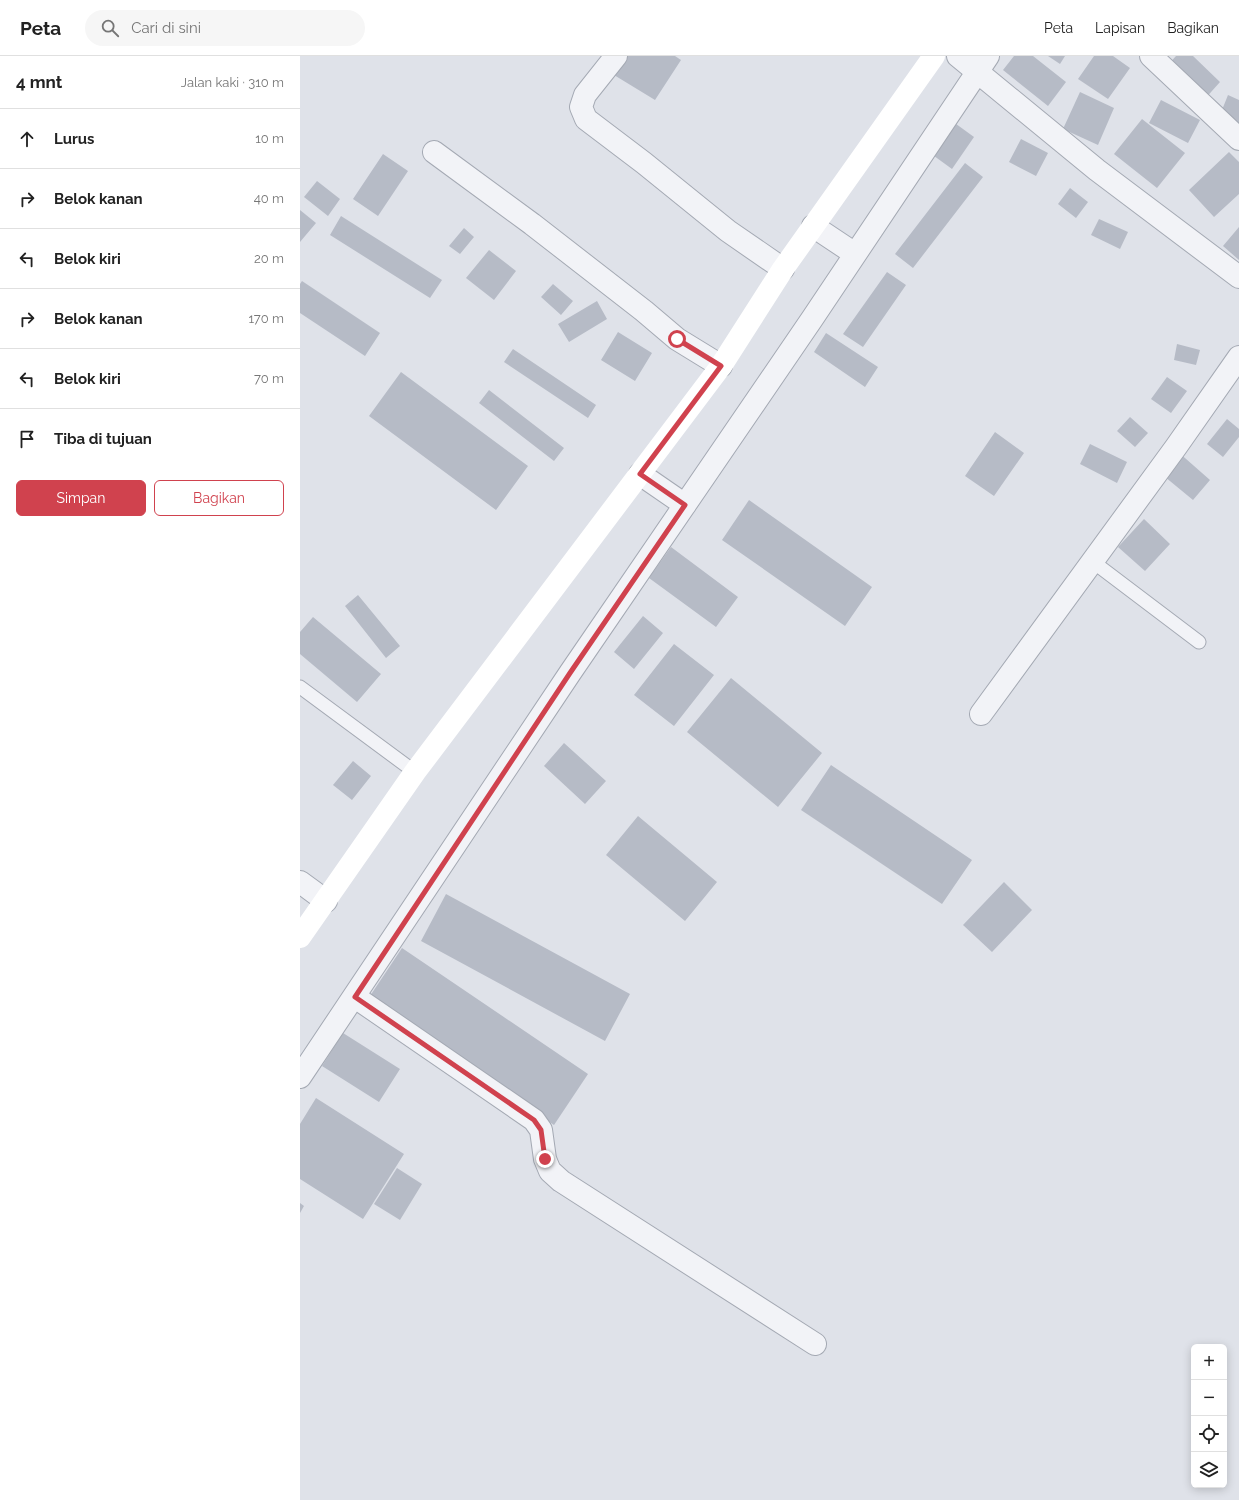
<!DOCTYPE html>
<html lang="id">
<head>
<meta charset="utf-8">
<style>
	:root { --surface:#fff; --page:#f6f6f6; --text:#222; --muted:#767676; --line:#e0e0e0; --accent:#d0424e }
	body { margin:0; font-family:Raleway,sans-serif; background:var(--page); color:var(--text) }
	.controls { position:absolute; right:12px; bottom:12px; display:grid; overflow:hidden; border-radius:6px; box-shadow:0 2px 10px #0003 }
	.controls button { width:36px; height:36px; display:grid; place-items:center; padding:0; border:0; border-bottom:1px solid var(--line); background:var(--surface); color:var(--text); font:20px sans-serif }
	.stop { position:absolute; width:12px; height:12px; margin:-9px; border:3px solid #d0424e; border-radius:50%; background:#fff }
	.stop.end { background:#d0424e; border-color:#fff; box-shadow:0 1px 4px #0008 }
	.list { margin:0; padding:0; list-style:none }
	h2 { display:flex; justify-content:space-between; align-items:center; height:52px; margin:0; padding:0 16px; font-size:17px }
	h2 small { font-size:13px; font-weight:400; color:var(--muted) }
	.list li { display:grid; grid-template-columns:26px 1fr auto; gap:12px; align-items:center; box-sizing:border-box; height:60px; padding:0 16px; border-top:1px solid var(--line) }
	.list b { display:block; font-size:15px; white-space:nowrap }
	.list em { font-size:13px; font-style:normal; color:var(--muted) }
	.actions { display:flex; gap:8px; padding:12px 16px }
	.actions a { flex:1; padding:9px 0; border:1px solid var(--accent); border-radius:6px; text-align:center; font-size:14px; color:var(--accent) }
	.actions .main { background:var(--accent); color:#fff }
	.icon { flex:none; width:22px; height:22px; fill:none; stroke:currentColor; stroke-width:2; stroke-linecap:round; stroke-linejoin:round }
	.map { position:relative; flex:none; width:939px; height:1444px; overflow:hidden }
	header { display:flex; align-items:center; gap:24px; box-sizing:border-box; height:56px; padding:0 20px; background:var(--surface); border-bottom:1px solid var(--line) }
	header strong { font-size:19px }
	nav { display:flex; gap:22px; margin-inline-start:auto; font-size:14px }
	.search { width:280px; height:36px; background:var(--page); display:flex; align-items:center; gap:10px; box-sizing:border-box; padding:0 14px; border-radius:22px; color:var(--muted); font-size:15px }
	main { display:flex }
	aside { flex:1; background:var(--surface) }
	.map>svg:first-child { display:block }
	.building { fill:#b6bbc6 }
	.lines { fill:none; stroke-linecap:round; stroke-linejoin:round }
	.lane-casing { stroke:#a4a9b3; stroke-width:15 }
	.street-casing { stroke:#a4a9b3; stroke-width:24 }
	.lane { stroke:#f2f3f7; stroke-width:13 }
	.street { stroke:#f2f3f7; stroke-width:22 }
	.secondary { stroke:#fff; stroke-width:22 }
	.route { stroke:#d0424e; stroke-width:5 }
</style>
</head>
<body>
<header>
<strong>Peta</strong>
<div class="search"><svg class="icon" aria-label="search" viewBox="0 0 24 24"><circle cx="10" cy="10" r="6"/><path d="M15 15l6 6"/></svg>Cari di sini</div>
<nav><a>Peta</a><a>Lapisan</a><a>Bagikan</a></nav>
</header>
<main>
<aside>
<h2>4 mnt<small>Jalan kaki · 310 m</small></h2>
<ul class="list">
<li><svg class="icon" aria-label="ahead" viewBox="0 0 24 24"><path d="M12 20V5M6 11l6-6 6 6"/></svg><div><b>Lurus</b></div><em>10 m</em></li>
<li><svg class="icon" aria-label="right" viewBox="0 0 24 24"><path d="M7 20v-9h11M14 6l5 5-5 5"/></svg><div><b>Belok kanan</b></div><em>40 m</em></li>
<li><svg class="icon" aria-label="left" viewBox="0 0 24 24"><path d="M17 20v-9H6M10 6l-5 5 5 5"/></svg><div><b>Belok kiri</b></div><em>20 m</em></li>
<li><svg class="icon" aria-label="right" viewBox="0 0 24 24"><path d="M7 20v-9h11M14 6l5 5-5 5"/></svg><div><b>Belok kanan</b></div><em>170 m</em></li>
<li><svg class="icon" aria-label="left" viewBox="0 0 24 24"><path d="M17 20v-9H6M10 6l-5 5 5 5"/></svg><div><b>Belok kiri</b></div><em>70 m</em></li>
<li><svg class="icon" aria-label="arrive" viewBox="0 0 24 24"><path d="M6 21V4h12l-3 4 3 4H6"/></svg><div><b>Tiba di tujuan</b></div></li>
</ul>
<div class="actions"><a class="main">Simpan</a><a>Bagikan</a></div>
</aside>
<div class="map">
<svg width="939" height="1444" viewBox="0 0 939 1444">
	<rect width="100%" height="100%" fill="#dfe2e9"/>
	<path class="building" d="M326 0H375L381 4 355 44 314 19Z
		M714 0H733L766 26 748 50 703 14Z
		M748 0H765L760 8Z
		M794 0H813L830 12 808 43 778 23Z
		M876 0H893L920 26 903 45 866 11Z
		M780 36 814 52 798 89 763 73Z
		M928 39 939 44V67L920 59Z
		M861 44 900 64 888 87 849 67Z
		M842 63 885 97 857 132 814 98Z
		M652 65 674 81 652 113 630 97Z
		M721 83 748 97 736 120 709 106Z
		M929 96 939 106V138L914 161 889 134Z
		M83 98 108 115 78 160 53 143Z
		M665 107 683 121 613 212 595 198Z
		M17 125 40 143 28 160 4 141Z
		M770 132 788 146 776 162 758 148Z
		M0 154 16 167 0 186Z
		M41 160 142 224 130 242 30 179Z
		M799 163 828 176 820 193 791 179Z
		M939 171V204L923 190Z
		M164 172 174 181 160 198 149 190Z
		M189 194 216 215 194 244 166 222Z
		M587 216 606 229 563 291 543 278Z
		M2 225 80 277 65 300 0 257V228Z
		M253 228 273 245 261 259 241 241Z
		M297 245 307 263 269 286 258 268Z
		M318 276 352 297 335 325 301 304Z
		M526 277 578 311 565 331 514 296Z
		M877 288 900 294 896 309 874 304Z
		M213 293 296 349 288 362 204 306Z
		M101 316 228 410 196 454 69 360Z
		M867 321 887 335 871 357 851 343Z
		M189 334 264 392 254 405 179 347Z
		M830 361 848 377 835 391 817 375Z
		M927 363 939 373V381L923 401 907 388Z
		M695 376 724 397 694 440 665 420Z
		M790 388 827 406 817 427 780 408Z
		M877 395 910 424 893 444 859 416Z
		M449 444 572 531 545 570 422 484Z
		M844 463 870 488 845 515 818 491Z
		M371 491 438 541 416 571 349 522Z
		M58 539 100 590 86 602 45 550Z
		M343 560 363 577 334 613 314 596Z
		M13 561 81 618 57 646 0 598V576Z
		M374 588 414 619 374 670 334 639Z
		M431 622 522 697 478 751 387 676Z
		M264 687 306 725 285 748 244 710Z
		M53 705 71 720 52 744 33 729Z
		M531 709 672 804 642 848 501 754Z
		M338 760 417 826 385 865 306 799Z
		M704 826 732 854 692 896 663 869Z
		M146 838 330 938 305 985 121 885Z
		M102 892 288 1018 254 1069 68 943Z
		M43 977 100 1013 79 1046 22 1010Z
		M16 1042 104 1098 63 1163 0 1123V1068Z
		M97 1112 122 1128 100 1164 74 1148Z
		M0 1147 4 1150 0 1157Z"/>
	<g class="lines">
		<defs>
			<path id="lane" d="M792 505 899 586
				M0 631 115 716"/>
			<path id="street" d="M316 0 285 39 281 51 286 63 344 107 428 175 483 213
				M658 0 797 114 939 221
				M851 0 939 83
				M134 96 232 168 344 255 377 283 421 310
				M513 170 555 198
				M340 418 385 449
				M681 658 876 391 939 301
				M0 826 26 845
				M55 941 234 1064 241 1074 245 1103 250 1115 261 1125 515 1288
				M0 1021 270 617 512 263 688 0"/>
		</defs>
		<use href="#lane" class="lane-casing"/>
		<use href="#street" class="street-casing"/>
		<use href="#lane" class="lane"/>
		<use href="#street" class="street"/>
		<path class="secondary" d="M0 881 115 716 421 310 483 213 634 0"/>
	</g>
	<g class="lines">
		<path class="route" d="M245 1103 241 1074 234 1064 55 941 270 617 385 449 340 418 421 310 377 283"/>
	</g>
</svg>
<div class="controls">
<button>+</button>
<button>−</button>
<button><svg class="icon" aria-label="locate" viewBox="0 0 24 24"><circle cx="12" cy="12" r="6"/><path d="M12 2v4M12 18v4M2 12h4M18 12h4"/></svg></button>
<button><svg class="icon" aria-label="layers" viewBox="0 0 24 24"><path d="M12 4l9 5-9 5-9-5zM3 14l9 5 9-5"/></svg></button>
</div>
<div class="stop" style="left:377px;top:283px"></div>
<div class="stop end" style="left:245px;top:1103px"></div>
</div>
</main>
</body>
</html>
